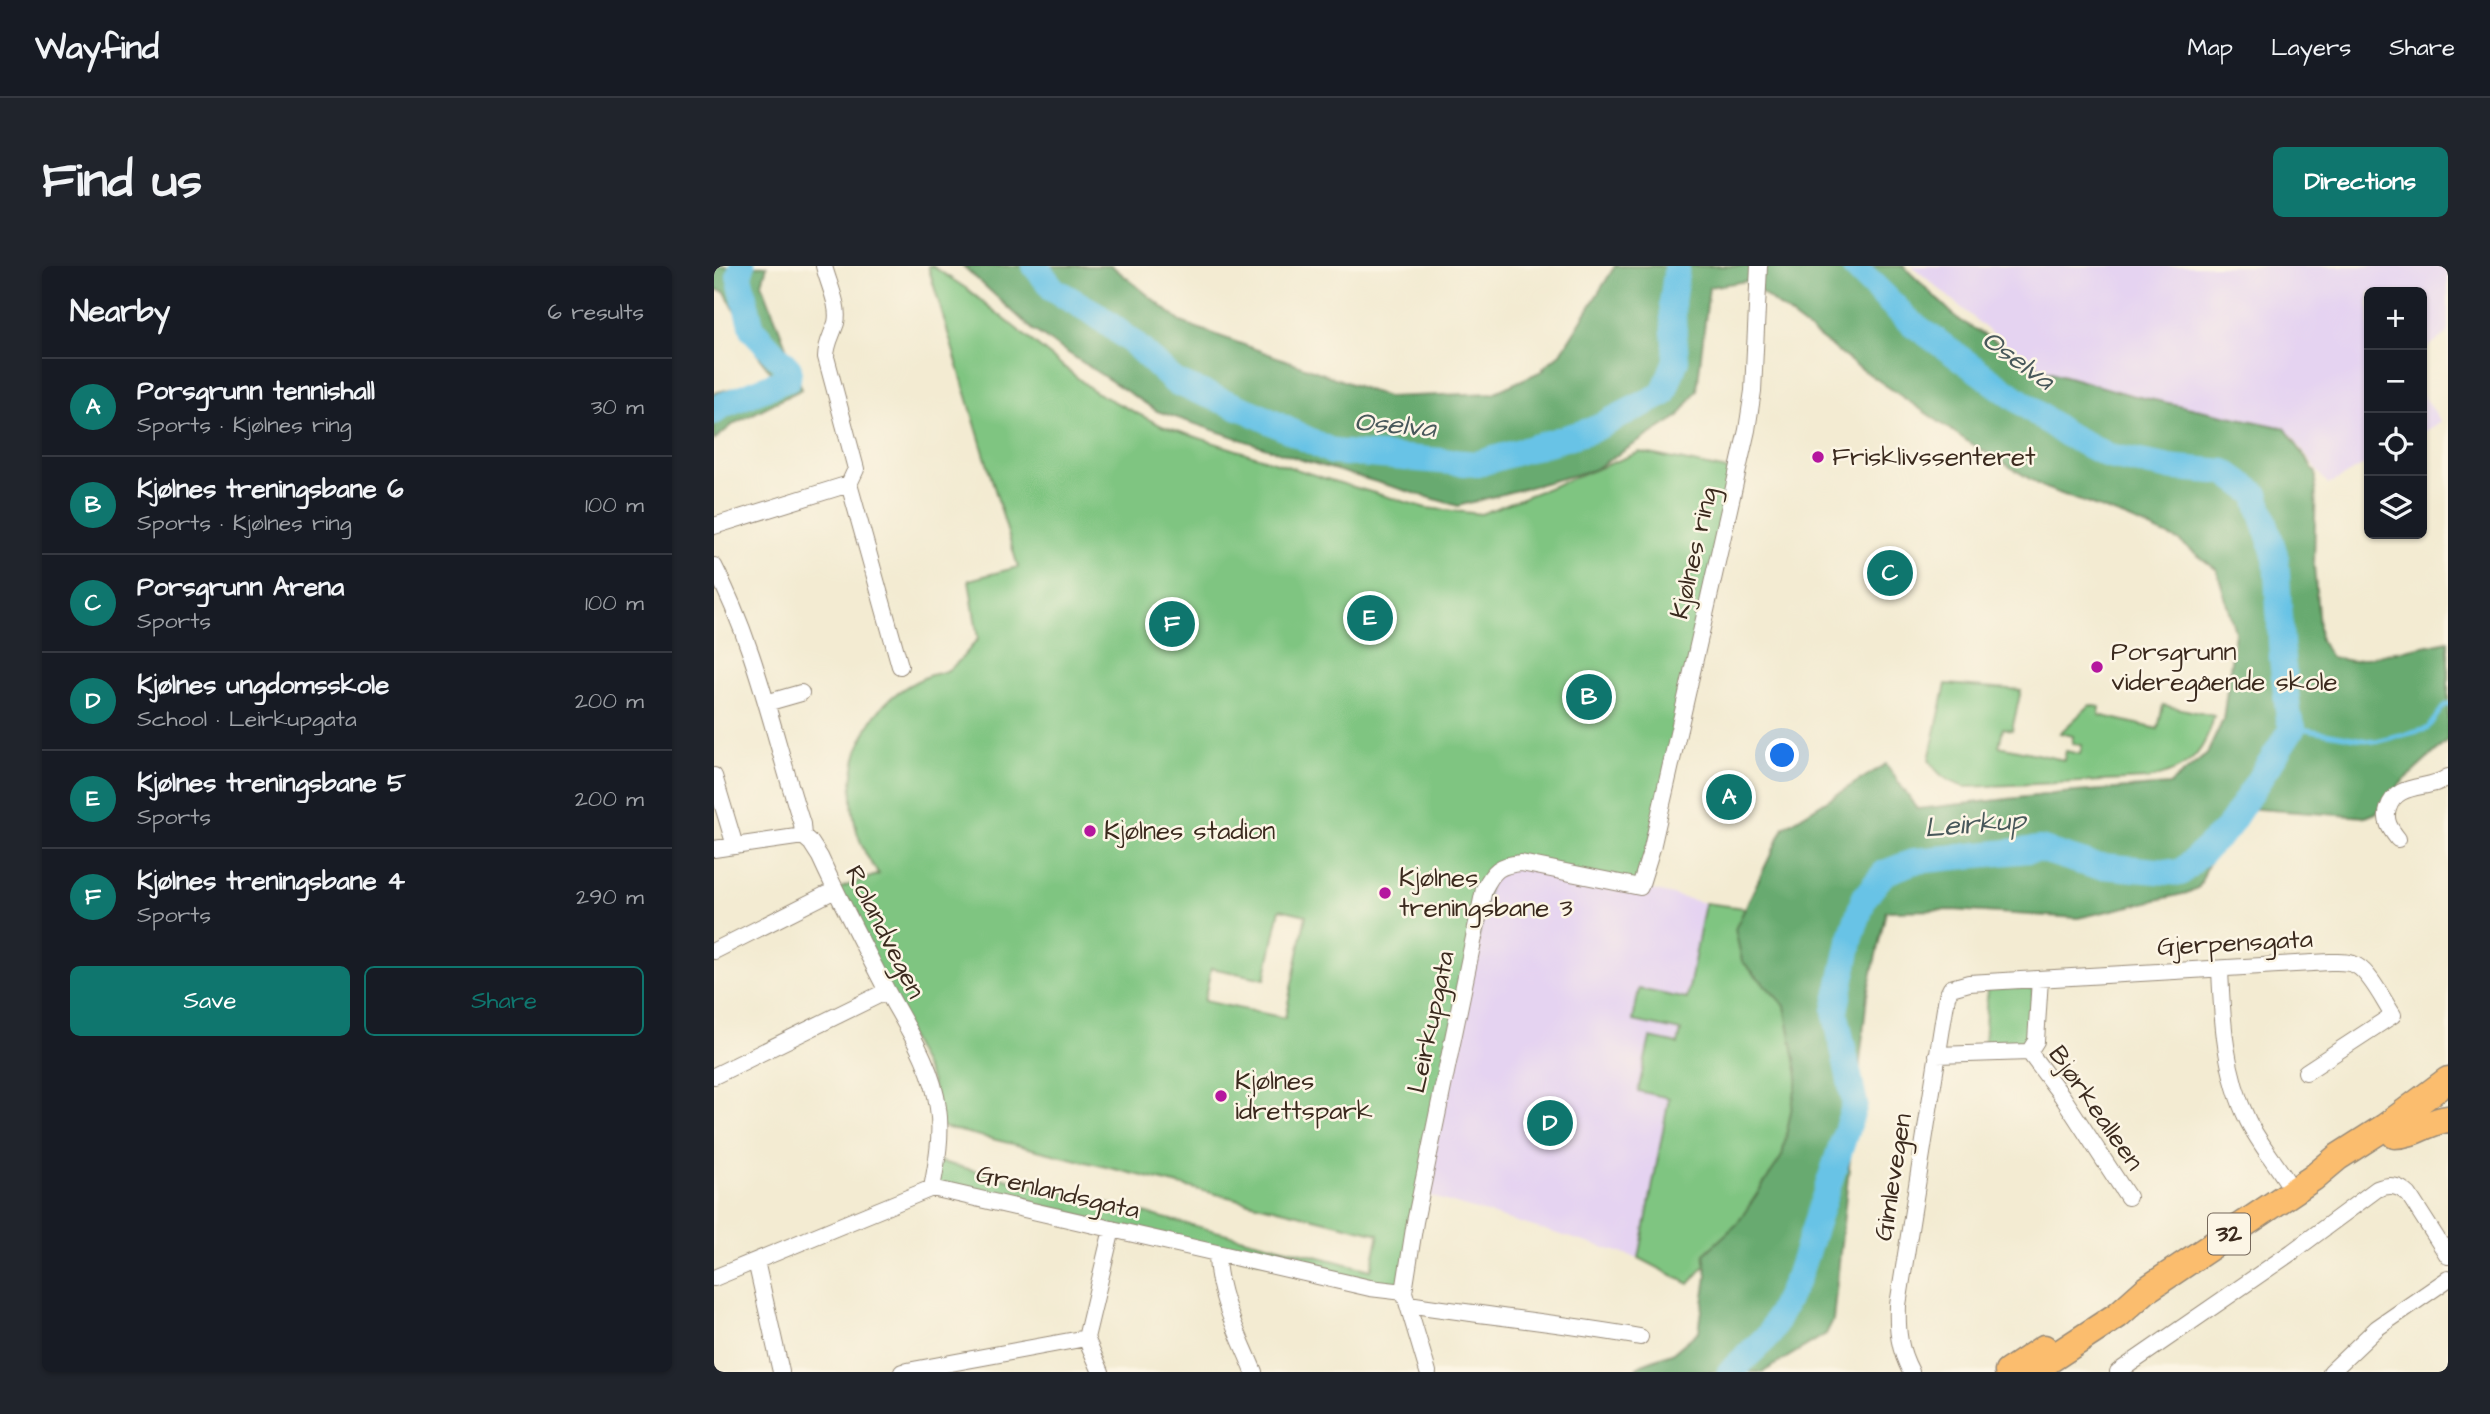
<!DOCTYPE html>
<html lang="en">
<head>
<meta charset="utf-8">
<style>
	:root { --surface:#171b24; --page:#20242c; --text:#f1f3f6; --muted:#9ea1a6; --line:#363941; --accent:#0f766e }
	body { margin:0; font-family:"Architects Daughter",sans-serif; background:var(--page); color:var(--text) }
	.controls { position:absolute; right:21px; top:21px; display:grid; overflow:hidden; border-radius:10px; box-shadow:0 2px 5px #0004 }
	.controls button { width:63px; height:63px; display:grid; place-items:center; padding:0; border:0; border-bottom:2px solid var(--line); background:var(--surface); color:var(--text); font:35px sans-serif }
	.you { position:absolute; left:1069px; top:490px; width:24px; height:24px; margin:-18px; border:5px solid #fff; border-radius:50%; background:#1a73e8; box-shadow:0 0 0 10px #1a73e833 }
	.badge { display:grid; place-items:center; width:46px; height:46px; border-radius:50%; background:var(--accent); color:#fff; font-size:23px; font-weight:700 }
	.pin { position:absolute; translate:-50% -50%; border:4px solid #fff; box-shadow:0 2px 7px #0006 }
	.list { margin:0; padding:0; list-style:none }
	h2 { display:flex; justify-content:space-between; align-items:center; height:91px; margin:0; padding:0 28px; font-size:30px }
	h2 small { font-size:23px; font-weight:400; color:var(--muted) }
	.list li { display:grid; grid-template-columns:46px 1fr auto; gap:21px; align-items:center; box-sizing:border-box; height:98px; padding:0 28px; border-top:2px solid var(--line) }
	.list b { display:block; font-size:26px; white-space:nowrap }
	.list p { margin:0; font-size:23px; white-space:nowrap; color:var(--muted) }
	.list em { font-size:23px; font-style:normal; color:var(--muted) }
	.actions { display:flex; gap:14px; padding:21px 28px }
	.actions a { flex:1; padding:16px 0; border:2px solid var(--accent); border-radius:10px; text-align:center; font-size:24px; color:var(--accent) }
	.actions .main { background:var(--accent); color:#fff }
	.icon { flex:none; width:38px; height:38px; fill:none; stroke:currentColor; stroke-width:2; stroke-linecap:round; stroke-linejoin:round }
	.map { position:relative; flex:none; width:1734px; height:1106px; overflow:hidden; border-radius:10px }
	header { display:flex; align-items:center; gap:42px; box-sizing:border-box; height:98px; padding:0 35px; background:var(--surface); border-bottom:2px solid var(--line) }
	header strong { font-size:33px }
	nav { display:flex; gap:38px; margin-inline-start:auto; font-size:24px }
	.intro { display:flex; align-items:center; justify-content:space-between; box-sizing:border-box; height:168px; padding:0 42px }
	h1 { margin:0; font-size:49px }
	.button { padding:18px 32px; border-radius:10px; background:var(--accent); color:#fff; font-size:24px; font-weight:700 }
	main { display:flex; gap:42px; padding:0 42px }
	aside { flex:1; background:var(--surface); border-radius:10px; box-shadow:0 2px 5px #0004 }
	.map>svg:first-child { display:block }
	.built { fill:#e5d3f1 }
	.green { fill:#7fc581; stroke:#5d7850; stroke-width:2; fill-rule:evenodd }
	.forest { fill:#67aa6f; stroke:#516a46; stroke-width:2 }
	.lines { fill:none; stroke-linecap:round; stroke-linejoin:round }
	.stream { stroke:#68c3e6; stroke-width:4.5 }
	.river { stroke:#68c3e6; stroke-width:26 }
	.minor-casing { stroke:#978a78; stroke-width:18 }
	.primary-casing { stroke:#978a78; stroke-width:29 }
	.minor { stroke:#fff; stroke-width:16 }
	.primary { stroke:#fbbd6e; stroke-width:26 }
	.poi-dot { fill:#b5179e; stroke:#fcf5e5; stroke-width:2.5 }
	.labels { text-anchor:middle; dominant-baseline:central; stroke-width:5; stroke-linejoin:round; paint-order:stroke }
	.shield { fill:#fcf5e5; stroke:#75675a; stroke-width:2 }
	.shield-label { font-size:24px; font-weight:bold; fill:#3b2a1e }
	.poi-label { font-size:26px; fill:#3b2a1e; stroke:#fcf5e5; text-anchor:start }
	.street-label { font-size:26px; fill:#3b2a1e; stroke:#fcf5e5 }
	.water-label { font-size:28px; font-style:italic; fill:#48585a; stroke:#fcf5e5 }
</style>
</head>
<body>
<header>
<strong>Wayfind</strong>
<nav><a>Map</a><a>Layers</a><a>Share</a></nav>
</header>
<div class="intro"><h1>Find us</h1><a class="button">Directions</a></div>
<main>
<aside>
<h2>Nearby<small>6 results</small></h2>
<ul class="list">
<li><span class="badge">A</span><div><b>Porsgrunn tennishall</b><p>Sports · Kjølnes ring</p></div><em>30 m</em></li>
<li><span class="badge">B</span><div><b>Kjølnes treningsbane 6</b><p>Sports · Kjølnes ring</p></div><em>100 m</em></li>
<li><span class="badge">C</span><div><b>Porsgrunn Arena</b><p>Sports</p></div><em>100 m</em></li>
<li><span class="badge">D</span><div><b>Kjølnes ungdomsskole</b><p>School · Leirkupgata</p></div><em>200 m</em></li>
<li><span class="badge">E</span><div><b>Kjølnes treningsbane 5</b><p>Sports</p></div><em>200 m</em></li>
<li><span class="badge">F</span><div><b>Kjølnes treningsbane 4</b><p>Sports</p></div><em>290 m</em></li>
</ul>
<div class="actions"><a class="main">Save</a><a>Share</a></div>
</aside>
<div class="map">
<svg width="1734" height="1106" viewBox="0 0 1734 1106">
	<rect width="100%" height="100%" fill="#fcf5e5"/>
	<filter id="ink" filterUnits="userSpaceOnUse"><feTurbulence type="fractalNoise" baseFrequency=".0143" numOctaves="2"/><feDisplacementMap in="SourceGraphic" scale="14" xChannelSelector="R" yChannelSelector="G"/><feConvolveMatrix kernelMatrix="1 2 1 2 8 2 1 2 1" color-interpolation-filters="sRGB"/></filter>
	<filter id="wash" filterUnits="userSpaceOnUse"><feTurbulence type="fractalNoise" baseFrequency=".00686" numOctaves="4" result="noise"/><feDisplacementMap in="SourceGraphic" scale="28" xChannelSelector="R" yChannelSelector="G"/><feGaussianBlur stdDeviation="1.57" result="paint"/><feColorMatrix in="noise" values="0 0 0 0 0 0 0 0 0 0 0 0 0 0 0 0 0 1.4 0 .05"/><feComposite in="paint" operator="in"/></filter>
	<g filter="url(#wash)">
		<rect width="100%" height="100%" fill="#f3ebd2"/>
		<path class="built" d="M1198 0H1734V67L1708 85V26H1655V196L1614 219 1575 166 1338 118Z
			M1708 127 1727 156 1708 167Z
			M807 597 926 621 991 637 925 992 708 928 777 610Z"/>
		<path class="green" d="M214 0H218L253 23 381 126 448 160 619 215 712 242 767 248 926 186 1023 206 926 621 807 597 777 610 690 1026 218 922 223 895 657 1004 665 968 225 860 218 816 121 624 165 608C125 560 129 474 177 432 187 423 202 415 214 410 220 408 228 407 234 404 245 398 255 383 264 373L255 314 304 301ZM566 643 592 649 571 752 490 735 497 702 551 713Z
			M1232 418 1307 424 1298 464 1289 462 1285 480 1350 494 1352 485 1366 488 1368 479 1358 477 1359 470 1346 467 1376 439 1386 441 1385 449 1444 463 1449 439 1500 450C1490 490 1473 504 1434 513L1251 521C1233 515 1225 510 1215 494Z
			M991 637 1030 642 1032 654 1096 702 1088 808 1069 910 975 1018 925 992 955 832 924 825 936 772 964 778 967 765 919 755 925 723 973 733Z
			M1314 720 1319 724 1315 772 1306 779 1270 783 1273 722Z"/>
		<path class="forest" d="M0 0H53L48 17 88 123 21 157 0 174V127L61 112 47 93 11 26 0 23Z
			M249 0H398L467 56 673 131 779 127 830 104 829 102 847 87 901 0H1189L1244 53 1330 104 1417 129 1571 162 1602 207 1600 299 1606 374 1617 391 1637 395 1734 375V474L1685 519 1674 542 1652 551 1517 541 1485 621 1473 627 1364 652 1239 644 1172 645 1153 729 1119 1054 1112 1068 1049 1106H918L928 1098 960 1086 985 1065 993 1010 990 988 1023 958 1068 890 1084 810 1071 740 1028 695 1021 663 1070 561 1172 498 1203 543 1348 527 1455 519 1493 488 1509 454 1521 366 1503 304 1464 274 1413 252 1331 222 1253 175 1136 95 1032 15 995 21 983 124 964 151 879 204 744 240 591 195 443 145 319 64Z"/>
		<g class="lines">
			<path class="stream" d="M1579 461 1662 476 1713 463 1730 440 1734 438"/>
			<path class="river" d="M321 0 340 24 380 47 417 75 461 116 537 146 619 186 763 198 878 164 949 128 962 94 958 37 963 0
				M0 146 9 139 74 113 75 103 38 63 25 10 28 0
				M1016 1106 1055 1069 1084 1011 1141 838 1121 745 1137 671 1150 632 1170 607 1201 595 1326 583 1377 599 1466 607 1513 563 1579 461 1575 453 1568 393 1562 292 1542 228 1511 206 1452 201 1395 190 1350 167 1196 56 1140 0"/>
		</g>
	</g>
	<g filter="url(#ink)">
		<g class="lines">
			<defs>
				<path id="minor" d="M110 0C114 17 126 40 122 57 118 69 112 78 112 91L142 203 135 218 186 400
					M0 260 135 218
					M0 300C42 380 60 472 88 558L89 570 97 577 106 591C127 637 150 681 173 725 193 762 219 800 224 842 228 869 223 896 218 922
					M52 437 87 427
					M0 510 21 580
					M1684 573C1677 564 1670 555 1674 543 1682 515 1715 525 1734 511
					M0 583 89 570
					M0 685 121 624
					M1506 703C1508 754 1511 808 1534 855 1544 875 1560 895 1572 914
					M1315 786 1322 775 1326 713
					M1223 789 1315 786 1348 830 1414 931
					M0 810 173 725
					M503 988C503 1029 525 1069 540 1106
					M42 995 67 1106
					M0 1012 218 922 656 1022 690 1026
					M694 1038C771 1050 849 1057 926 1071
					M188 1106 372 1072
					M387 1106 372 1072 398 963
					M714 1106 690 1026 701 956 770 623C780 604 785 599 807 597L926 621 938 582 1033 164 1039 125 1045 0
					M1197 1106C1185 1083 1183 1065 1184 1039L1233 730 1237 722 1255 717 1616 696C1625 696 1636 695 1643 700 1657 708 1670 736 1679 749L1592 806
					M1404 1106 1578 986 1663 923C1676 918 1685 919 1695 929L1734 990
					M1617 1106 1663 1062 1734 1013"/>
				<path id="primary" d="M1681 869C1700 869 1715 855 1734 853
					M1294 1106 1330 1082
					M1317 1106 1404 1049 1432 1024 1599 912 1624 891 1671 861 1734 814"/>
			</defs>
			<use href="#minor" class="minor-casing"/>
			<use href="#primary" class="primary-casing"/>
			<use href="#minor" class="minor"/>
			<use href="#primary" class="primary"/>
		</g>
	</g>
	<g class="poi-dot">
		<circle cx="1104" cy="191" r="7"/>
		<circle cx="1383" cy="401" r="7"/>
		<circle cx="376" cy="565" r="7"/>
		<circle cx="671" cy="627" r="7"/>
		<circle cx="507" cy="830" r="7"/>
	</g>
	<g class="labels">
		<rect class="shield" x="1494" y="947.5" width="42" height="41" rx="5"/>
		<g class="shield-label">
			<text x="1515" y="968">32</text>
		</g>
		<g class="poi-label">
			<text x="1118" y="191">Frisklivssenteret</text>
			<text x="1397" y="386">Porsgrunn<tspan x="1397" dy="30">videregående skole</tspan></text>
			<text x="390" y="565">Kjølnes stadion</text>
			<text x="685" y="612">Kjølnes<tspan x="685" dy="30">treningsbane 3</tspan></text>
			<text x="521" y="815">Kjølnes<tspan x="521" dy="30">idrettspark</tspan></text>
		</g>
		<g class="street-label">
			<text transform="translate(980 287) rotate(-77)">Kjølnes ring</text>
			<text transform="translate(171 666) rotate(63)">Rolandvegen</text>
			<text transform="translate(1521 677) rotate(-3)">Gjerpensgata</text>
			<text transform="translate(717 756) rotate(-78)">Leirkupgata</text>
			<text transform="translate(1382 842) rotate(55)">Bjørkealleen</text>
			<text transform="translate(1179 911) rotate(-81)">Gimlevegen</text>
			<text transform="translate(344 926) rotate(13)">Grenlandsgata</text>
		</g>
		<g class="water-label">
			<text transform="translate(1304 94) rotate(36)">Oselva</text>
			<text transform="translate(681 159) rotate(5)">Oselva</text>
			<text transform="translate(1261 558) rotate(-5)">Leirkup</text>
		</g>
	</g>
</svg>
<div class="controls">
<button>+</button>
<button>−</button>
<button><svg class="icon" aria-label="locate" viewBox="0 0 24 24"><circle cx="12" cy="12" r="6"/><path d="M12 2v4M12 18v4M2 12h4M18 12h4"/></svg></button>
<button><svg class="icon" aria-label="layers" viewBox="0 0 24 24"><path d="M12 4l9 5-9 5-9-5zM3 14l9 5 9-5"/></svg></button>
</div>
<div class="you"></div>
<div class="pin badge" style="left:1015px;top:531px">A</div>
<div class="pin badge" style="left:875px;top:431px">B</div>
<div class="pin badge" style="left:1176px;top:307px">C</div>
<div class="pin badge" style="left:836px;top:857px">D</div>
<div class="pin badge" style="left:656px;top:352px">E</div>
<div class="pin badge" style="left:458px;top:358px">F</div>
</div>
</main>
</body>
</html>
